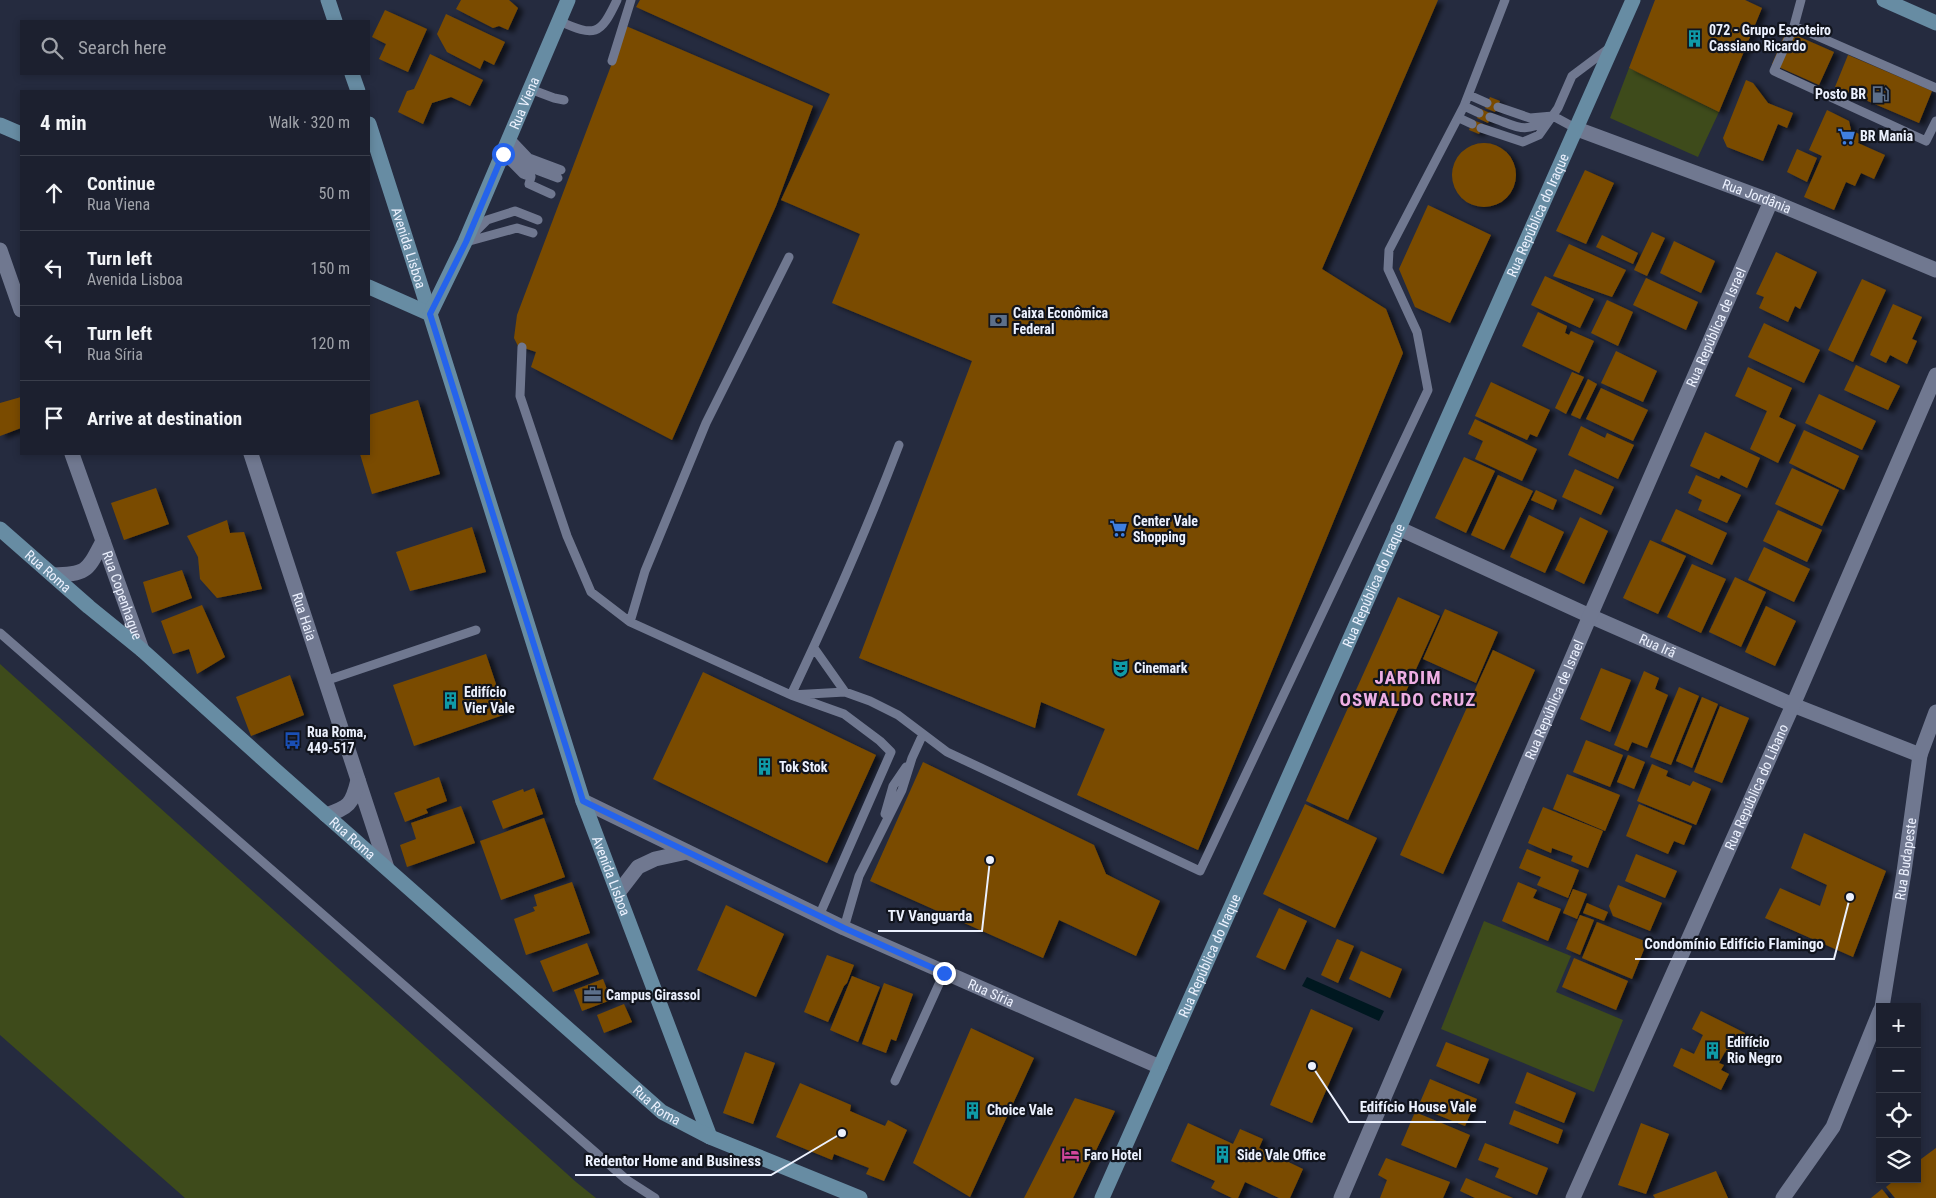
<!DOCTYPE html>
<html lang="en">
<head>
<meta charset="utf-8">
<style>
	:root { --surface:#1c202f; --page:#292d3b; --text:#f1f3f6; --muted:#a0a3aa; --line:#3a3e4b }
	body { margin:0; font-family:"Roboto Condensed",sans-serif; background:var(--page); color:var(--text) }
	.controls { position:absolute; right:15px; bottom:15px; display:grid; overflow:hidden; border-radius:0px; box-shadow:0 2px 8px #0003 }
	.controls button { width:45px; height:45px; display:grid; place-items:center; padding:0; border:0; border-bottom:1px solid var(--line); background:var(--surface); color:var(--text); font:25px sans-serif }
	.stop { position:absolute; width:15px; height:15px; margin:-11px; border:4px solid #2563eb; border-radius:50%; background:#fff }
	.stop.end { background:#2563eb; border-color:#fff; box-shadow:0 1px 5px #0008 }
	.list { margin:0; padding:0; list-style:none }
	h2 { display:flex; justify-content:space-between; align-items:center; height:65px; margin:0; padding:0 20px; font-size:21px }
	h2 small { font-size:16px; font-weight:400; color:var(--muted) }
	.list li { display:grid; grid-template-columns:32px 1fr auto; gap:15px; align-items:center; box-sizing:border-box; height:75px; padding:0 20px; border-top:1px solid var(--line) }
	.list b { display:block; font-size:19px; white-space:nowrap }
	.list p { margin:0; font-size:16px; white-space:nowrap; color:var(--muted) }
	.list em { font-size:16px; font-style:normal; color:var(--muted) }
	.icon { flex:none; width:28px; height:28px; fill:none; stroke:currentColor; stroke-width:2; stroke-linecap:round; stroke-linejoin:round }
	.map { position:relative; flex:none; width:1936px; height:1198px; overflow:hidden }
	.search { position:absolute; background:var(--surface); box-shadow:0 2px 8px #0003; left:20px; top:20px; width:350px; height:55px; display:flex; align-items:center; gap:12px; box-sizing:border-box; padding:0 18px; border-radius:0px; color:var(--muted); font-size:19px }
	.panel { position:absolute; background:var(--surface); box-shadow:0 2px 8px #0003; left:20px; top:90px; width:350px; height:365px; border-radius:0px }
	.map>svg:first-child { display:block }
	.green { fill:#3e4b1b }
	.water { fill:#001820 }
	.building { fill:#7a4c03; filter:url(#shadow) }
	.lines { fill:none; stroke-linecap:round; stroke-linejoin:round }
	.lane { stroke:#707890; stroke-width:9 }
	.street { stroke:#707890; stroke-width:15 }
	.secondary { stroke:#678ca3; stroke-width:15 }
	.route { stroke:#2563eb; stroke-width:6 }
	.labels { text-anchor:middle; dominant-baseline:central; stroke-width:4.5; stroke-linejoin:round; paint-order:stroke }
	.poi-label { font-size:14px; font-weight:bold; fill:#ecf1fe; stroke:#11141d; text-anchor:start }
	.street-label { font-size:14px; fill:#ecf1fe; stroke:#11141d }
	.district-label { font-size:19px; font-weight:bold; letter-spacing:1px; fill:#eeafe4; stroke:#11141d }
	.leader { fill:none; stroke:#ecf1fe; stroke-width:2 }
	.callout-dot { fill:#ecf1fe; stroke:#11141d; stroke-width:2 }
	.callout-label { font-size:15px; text-anchor:middle; font-weight:bold; fill:#ecf1fe; stroke:#11141d; stroke-width:4.5; stroke-linejoin:round; paint-order:stroke }
</style>
</head>
<body>
<div class="map">
<svg width="1936" height="1198" viewBox="0 0 1936 1198">
	<defs>
		<filter id="shadow"><feDropShadow dx="5.5" dy="3" stdDeviation="2.5" flood-color="#0009"/></filter>
	</defs>
	<rect width="100%" height="100%" fill="#252b3f"/>
	<path class="green" d="M1629 68 1719 112 1698 157 1610 118Z
		M0 664 576 1182 596 1198H185L0 1035Z
		M1484 921 1571 956 1556 992 1623 1020 1594 1092 1441 1029Z"/>
	<path class="water" d="M1307 977 1384 1011 1379 1021 1302 986Z"/>
	<path class="building" d="M461 0H509L518 8 508 30 499 26 493 28 456 9Z
		M640 0H1438L1322 269 1386 309 1403 353 1198 850 1077 795 1105 729 1041 702 1035 728 859 658 972 361 832 303 860 234 781 200 830 94 636 7Z
		M1655 0H1745L1762 8 1719 112 1629 68Z
		M385 10 427 29 408 72 379 59 386 44 372 37Z
		M446 14 505 42 494 65 484 60 480 69 447 52 437 34Z
		M626 26 813 106 776 206 672 440 531 367 536 352 518 346 514 338 517 315Z
		M1786 31 1834 52 1819 85 1772 64Z
		M430 54 483 80 470 106 451 97 432 103 423 124 398 112 407 91 414 89Z
		M1848 55 1932 91 1919 123 1835 87Z
		M1746 80 1753 83 1768 103 1793 113 1787 128 1778 124 1763 161 1727 147 1723 138Z
		M1490 97 1500 101 1495 112 1485 108Z
		M1481 109 1492 114 1488 123 1477 118Z
		M1827 110 1849 121 1851 130 1861 135 1858 143 1885 155 1874 179 1861 173 1855 186 1846 182 1834 210 1804 197 1822 156 1809 150Z
		M1473 120 1483 124 1479 134 1469 130Z
		M1452 175a32 32 0 1 1 64 0a32 32 0 1 1-64 0Z
		M1797 149 1817 158 1807 182 1787 172Z
		M1585 170 1614 183 1586 244 1556 231Z
		M1428 205 1491 235 1450 323 1415 307 1399 269Z
		M1652 232 1665 238 1647 276 1634 270Z
		M1602 235 1638 253 1633 264 1596 247Z
		M1674 241 1715 261 1701 293 1660 273Z
		M1569 244 1626 270 1612 297 1553 276Z
		M1776 252 1817 272 1800 309 1795 306 1788 322 1759 308 1764 297 1756 294Z
		M1545 276 1594 299 1580 328 1531 305Z
		M1646 278 1698 302 1686 330 1633 305Z
		M1862 279 1886 290 1853 362 1828 350Z
		M1607 300 1633 312 1618 346 1591 333Z
		M1893 304 1922 317 1912 339 1917 341 1907 364 1890 355 1886 363 1870 355Z
		M1538 312 1567 326 1565 333 1569 335 1571 331 1594 341 1579 373 1522 346Z
		M1764 323 1820 350 1804 383 1748 357Z
		M1616 351 1657 371 1643 402 1601 383Z
		M1856 365 1900 386 1888 410 1844 390Z
		M1748 367 1792 388 1779 417 1796 425 1778 463 1750 449 1767 411 1735 396Z
		M1572 372 1584 377 1566 414 1555 408Z
		M1588 379 1597 384 1580 419 1571 415Z
		M1491 382 1550 410 1537 437 1530 434 1527 440 1475 416Z
		M1601 388 1648 410 1633 441 1586 419Z
		M1819 394 1876 421 1862 450 1805 423Z
		M21 397V428L0 436V403Z
		M418 400 440 474 372 494 360 454H369V415Z
		M1475 419 1537 449 1522 481 1475 459 1483 441 1468 434Z
		M1581 426 1605 438 1607 433 1634 445 1618 479 1568 455Z
		M1804 430 1859 456 1844 490 1789 463Z
		M1705 432 1760 458 1747 488 1721 475 1719 479 1690 466Z
		M1464 457 1495 471 1466 533 1435 518Z
		M1792 468 1839 490 1822 526 1775 504Z
		M1575 469 1614 487 1601 515 1562 497Z
		M1498 475 1533 491 1504 550 1471 535Z
		M1696 475 1741 495 1727 523 1698 510 1702 500 1688 493Z
		M156 488 169 524 124 540 111 503Z
		M1536 490 1557 500 1553 510 1531 500Z
		M1676 509 1727 533 1712 565 1661 541Z
		M1778 510 1822 530 1807 562 1763 541Z
		M1529 515 1564 532 1545 573 1510 557Z
		M1580 517 1608 531 1584 584 1555 570Z
		M227 520 230 533 244 532 262 589 217 598 200 579 198 557 187 536Z
		M472 527 486 572 410 591 396 552Z
		M1650 540 1686 556 1658 614 1623 598Z
		M1764 547 1810 569 1794 602 1748 580Z
		M1692 564 1726 579 1701 633 1667 617Z
		M182 570 192 598 152 613 143 582Z
		M1735 577 1766 592 1741 647 1709 632Z
		M1398 597 1440 616 1348 820 1306 801Z
		M202 605 225 657 197 674 189 649 173 654 161 621Z
		M1766 606 1796 621 1775 666 1745 652Z
		M1445 609 1498 632 1476 683 1423 659Z
		M1493 650 1535 670 1443 874 1400 855Z
		M486 654 506 714 414 746 393 685Z
		M1601 668 1631 680 1610 732 1580 719Z
		M1644 671 1659 678 1655 689 1668 695 1647 748 1632 742 1628 751 1614 745Z
		M703 672 876 755 827 863 653 779Z
		M290 675 304 715 251 736 236 697Z
		M1679 687 1699 696 1671 765 1650 757Z
		M1702 697 1718 704 1692 768 1676 761Z
		M1720 706 1749 718 1722 783 1694 772Z
		M1586 740 1623 755 1610 787 1573 772Z
		M1628 755 1645 762 1634 789 1617 782Z
		M923 762 1094 845 1106 874 1160 901 1136 956 1059 920 1043 958 870 881Z
		M1652 764 1668 771 1666 776 1690 786 1693 781 1711 789 1696 825 1637 801Z
		M1567 774 1620 795 1605 831 1553 809Z
		M439 777 447 801 426 809 428 813 405 822 394 793Z
		M534 788 543 814 503 829 492 801 523 789 524 792Z
		M1305 804 1377 838 1335 928 1263 894Z
		M1639 804 1692 826 1684 845 1674 841 1668 854 1626 836Z
		M461 806 475 843 407 867 400 845 416 839 411 823Z
		M1543 807 1603 831 1588 868 1571 861 1573 856 1552 848 1551 853 1528 843Z
		M544 818 565 877 501 900 480 841Z
		M1804 833 1886 871 1853 957 1765 918 1780 888 1820 906 1827 885 1791 868Z
		M1527 849 1579 870 1568 898 1537 885 1541 877 1519 868Z
		M1636 854 1677 871 1665 898 1625 881Z
		M572 882 590 933 526 955 514 919 535 911 533 907 537 906 534 895Z
		M1518 882 1537 890 1533 898 1561 909 1548 941 1502 921Z
		M1618 885 1662 903 1650 931 1613 916 1609 906Z
		M1573 889 1587 894 1577 919 1563 913Z
		M1587 903 1608 912 1604 921 1583 913Z
		M726 905 784 934 756 997 697 970Z
		M1279 908 1307 921 1285 970 1256 957Z
		M1580 915 1594 920 1580 955 1566 949Z
		M1597 922 1647 942 1632 979 1582 958Z
		M1337 939 1354 946 1338 983 1321 975Z
		M587 943 599 974 553 992 540 961Z
		M1361 951 1402 969 1390 998 1349 979Z
		M827 955 854 965 847 983 844 986 828 1022 804 1012Z
		M1574 958 1628 981 1616 1010 1562 987Z
		M852 976 880 987 858 1042 830 1030Z
		M603 979 611 1000 582 1011 574 990Z
		M884 983 913 994 896 1041 891 1039 886 1053 862 1044Z
		M624 1004 632 1022 604 1033 597 1015Z
		M1311 1009 1353 1028 1312 1123 1270 1105Z
		M1701 1011 1745 1033 1739 1047 1732 1044 1728 1053 1725 1052 1719 1063 1724 1065 1721 1070 1729 1074 1721 1090 1673 1066 1681 1048 1694 1054 1703 1035 1692 1029Z
		M971 1028 1034 1058 970 1197 913 1163Z
		M1446 1042 1489 1059 1479 1084 1436 1066Z
		M745 1052 775 1063 753 1124 723 1113Z
		M1527 1072 1576 1093 1564 1123 1515 1103Z
		M1430 1079 1477 1099 1465 1126 1418 1107Z
		M800 1083 851 1105 850 1111 885 1126 888 1120 907 1130 884 1181 866 1174 869 1168 834 1154 832 1160 776 1137Z
		M1075 1098 1115 1111 1073 1198H1024Z
		M1514 1110 1563 1130 1558 1144 1509 1124Z
		M1415 1112 1470 1135 1456 1168 1401 1145Z
		M1188 1123 1233 1144 1240 1129 1263 1139 1259 1148 1303 1169 1290 1198H1279L1245 1182 1238 1198H1232L1211 1188 1215 1181 1171 1161Z
		M1641 1123 1669 1134 1646 1194 1618 1185Z
		M1485 1143 1548 1168 1537 1195 1495 1177 1499 1168 1478 1160Z
		M1936 1148V1198H1895L1886 1187 1896 1179H1917V1162Z
		M1386 1158 1450 1182 1443 1198H1380L1387 1180 1378 1175Z
		M1716 1171 1728 1198H1655L1653 1195Z
		M1466 1178 1513 1198H1475L1460 1191Z
		M1882 1189 1889 1198H1871Z"/>
	<g class="lines">
		<path class="lane" d="M1801 0 1794 26 1774 71 1926 141 1936 121
			M559 21C595 37 600 36 617 0
			M1794 26 1936 88
			M612 61 631 0
			M530 89 554 98 564 100
			M1469 95 1487 103
			M1464 106 1479 113
			M1498 107 1530 118 1553 116 1577 129
			M1490 117C1517 126 1523 135 1549 119
			M1459 118 1472 124
			M1481 128 1523 142 1539 135 1558 108 1572 76 1608 49
			M510 138 529 158 561 170
			M506 146 526 166 558 178
			M503 154 523 174 531 177 529 184 551 194
			M472 235 487 220 515 211 538 220
			M466 242 517 228 533 233
			M522 347 520 396 567 536 591 592 630 622 791 695 844 714 880 741 891 752 819 916
			M630 622 645 571 706 423 789 257
			M0 633 627 1180 655 1198
			M814 648 845 692
			M325 681 476 630
			M791 695 845 692 870 701 898 715 947 752 1200 871 1428 390 1417 332 1388 269 1389 250 1464 106 1505 0
			M791 695C830 613 867 529 899 445
			M885 814 893 786 906 767
			M844 928 859 876 902 790 912 758 923 734
			M895 1081 944 973"/>
		<g class="street">
			<path id="s1" d="M1577 129 1771 201 1936 270"/>
			<path d="M0 250 21 310"/>
			<path id="s2" d="M72 454 142 650"/>
			<path id="s3" d="M251 454 387 868"/>
			<path id="s4" d="M1398 528 1590 616 1793 705 1920 755"/>
			<path d="M53 575C88 574 87 571 103 541"/>
			<path id="s5" d="M583 801 844 928 1160 1067"/>
			<path d="M326 815C349 807 352 805 358 780"/>
			<path d="M618 893 638 867 655 859 687 852"/>
			<path id="s6" d="M1882 1007 1904 872 1920 755 1936 712"/>
			<path id="s7" d="M1341 1198 1590 616 1771 201"/>
			<path id="s8" d="M1573 1198 1793 705 1936 375"/>
			<path d="M1783 1198 1833 1127 1880 1011"/>
		</g>
		<g class="secondary">
			<path d="M328 0 335 21"/>
			<path d="M1884 0 1936 23"/>
			<path d="M352 74 358 91"/>
			<path id="s9" d="M369 124 430 314 583 801 710 1137"/>
			<path d="M0 125 21 134"/>
			<path d="M369 287 430 314"/>
			<path id="s10" d="M430 314 465 242 568 0"/>
			<path id="s11" d="M0 529 89 607 142 650 273 768 662 1112 710 1137 860 1198"/>
			<path id="s12" d="M1102 1198 1633 0"/>
		</g>
	</g>
	<g class="lines">
		<path class="route" d="M503 154 466 242 430 314 583 801 844 928 944 973"/>
	</g>
	<defs>
		<symbol id="building-bare" viewBox="-9 -9 18 18"><path d="M-4-6H4V6H1V3H-1V6H-4ZM-2.5-4.3h1.7v1.8h-1.7ZM.8-4.3h1.7v1.8H.8ZM-2.5-1h1.7V.8h-1.7ZM.8-1h1.7V.8H.8Z" fill="#0f9aa8" stroke="#11141d" stroke-width="2.5" paint-order="stroke"/></symbol>
		<symbol id="fuel-bare" viewBox="-9 -9 18 18"><path d="M-5.5-6h7V0h2V4h1.3V-2.5L3-4.5l.8-.8L6-3V5H2.5V1h-1V6h-7ZM-4.2-4.7v3.2H.2V-4.7Z" fill="#5c6f8a" stroke="#11141d" stroke-width="2.5" paint-order="stroke"/></symbol>
		<symbol id="supermarket-bare" viewBox="-9 -9 18 18"><path d="M-6-5.5h2.5l.6 2H6L4.5 2H-2.5L-4.4-4H-6ZM-1.5 3.2a1.3 1.3 0 1 0 .1 0ZM3 3.2a1.3 1.3 0 1 0 .1 0Z" fill="#3f7fe0" stroke="#11141d" stroke-width="2.5" paint-order="stroke"/></symbol>
		<symbol id="bank-bare" viewBox="-9 -9 18 18"><path d="M-6-4H6V4H-6ZM0-2.3a2.3 2.3 0 1 0 0 4.6a2.3 2.3 0 1 0 0-4.6Z" fill="#5c6f8a" stroke="#11141d" stroke-width="2.5" paint-order="stroke"/></symbol>
		<symbol id="theatre-bare" viewBox="-9 -9 18 18"><path d="M-5-5.5Q0-4 5-5.5V0Q5 5 0 6Q-5 5-5 0ZM-3.3-2.5H-1v1.5H-3.3ZM1-2.5H3.3v1.5H1ZM-2.8 1Q0 5.5 2.8 1Z" fill="#0f9aa8" stroke="#11141d" stroke-width="2.5" paint-order="stroke"/></symbol>
		<symbol id="bus-bare" viewBox="-9 -9 18 18"><path d="M-5-6H5V4H4V6H2V4H-2V6H-4V4H-5ZM-3.5-4V0h7V-4ZM-3.5 1.2v1.5H-2V1.2ZM2 1.2v1.5H3.5V1.2Z" fill="#1a4fb4" stroke="#11141d" stroke-width="2.5" paint-order="stroke"/></symbol>
		<symbol id="office-bare" viewBox="-9 -9 18 18"><path d="M-6-3h4V-5.5h4V-3h4V5H-6ZM-1-4.5V-3h2v-1.5ZM-6 0V1H6V0Z" fill="#5c6f8a" stroke="#11141d" stroke-width="2.5" paint-order="stroke"/></symbol>
		<symbol id="hotel-bare" viewBox="-9 -9 18 18"><path d="M-6-4.5h1.5V1H6V5H4.5V3h-9V5H-6ZM-4 0a1.8 1.8 0 1 1 3.6 0ZM.5 0V-2.5h3Q6-2.5 6 0Z" fill="#d1479c" stroke="#11141d" stroke-width="2.5" paint-order="stroke"/></symbol>
	</defs>
	<g fill-rule="evenodd">
		<use href="#building-bare" x="1682" y="26" width="25" height="25"/>
		<use href="#fuel-bare" x="1868" y="82" width="25" height="25"/>
		<use href="#supermarket-bare" x="1834" y="124" width="25" height="25"/>
		<use href="#bank-bare" x="986" y="308" width="25" height="25"/>
		<use href="#supermarket-bare" x="1106" y="516" width="25" height="25"/>
		<use href="#theatre-bare" x="1108" y="656" width="25" height="25"/>
		<use href="#building-bare" x="438" y="688" width="25" height="25"/>
		<use href="#bus-bare" x="280" y="728" width="25" height="25"/>
		<use href="#building-bare" x="752" y="754" width="25" height="25"/>
		<use href="#office-bare" x="580" y="982" width="25" height="25"/>
		<use href="#building-bare" x="1700" y="1038" width="25" height="25"/>
		<use href="#building-bare" x="960" y="1098" width="25" height="25"/>
		<use href="#hotel-bare" x="1058" y="1142" width="25" height="25"/>
		<use href="#building-bare" x="1210" y="1142" width="25" height="25"/>
	</g>
	<g class="labels">
		<g class="poi-label">
			<text x="1709" y="30">072 - Grupo Escoteiro<tspan x="1709" dy="16">Cassiano Ricardo</tspan></text>
			<text x="1866" y="94" text-anchor="end">Posto BR</text>
			<text x="1860" y="136">BR Mania</text>
			<text x="1013" y="313">Caixa Econômica<tspan x="1013" dy="16">Federal</tspan></text>
			<text x="1133" y="521">Center Vale<tspan x="1133" dy="16">Shopping</tspan></text>
			<text x="1134" y="668">Cinemark</text>
			<text x="464" y="692">Edifício<tspan x="464" dy="16">Vier Vale</tspan></text>
			<text x="307" y="732">Rua Roma,<tspan x="307" dy="16">449-517</tspan></text>
			<text x="779" y="767">Tok Stok</text>
			<text x="606" y="995">Campus Girassol</text>
			<text x="1727" y="1042">Edifício<tspan x="1727" dy="16">Rio Negro</tspan></text>
			<text x="987" y="1110">Choice Vale</text>
			<text x="1084" y="1155">Faro Hotel</text>
			<text x="1237" y="1155">Side Vale Office</text>
		</g>
		<g class="street-label">
			<text stroke="none"><textPath href="#s10" startOffset="231">Rua Viena</textPath></text>
			<text stroke="none"><textPath href="#s1" startOffset="192">Rua Jordânia</textPath></text>
			<text stroke="none"><textPath href="#s12" startOffset="1075">Rua República do Iraque</textPath></text>
			<text stroke="none"><textPath href="#s9" startOffset="130">Avenida Lisboa</textPath></text>
			<text stroke="none"><textPath href="#s7" startOffset="948">Rua República de Israel</textPath></text>
			<text stroke="none"><textPath href="#s11" startOffset="64">Rua Roma</textPath></text>
			<text stroke="none"><textPath href="#s12" startOffset="670">Rua República do Iraque</textPath></text>
			<text stroke="none"><textPath href="#s2" startOffset="150">Rua Copenhague</textPath></text>
			<text stroke="none"><textPath href="#s3" startOffset="171">Rua Haia</textPath></text>
			<text stroke="none"><textPath href="#s4" startOffset="285">Rua Irã</textPath></text>
			<text stroke="none"><textPath href="#s7" startOffset="542">Rua República de Israel</textPath></text>
			<text stroke="none"><textPath href="#s8" startOffset="450">Rua República do Libano</textPath></text>
			<text stroke="none"><textPath href="#s11" startOffset="469">Rua Roma</textPath></text>
			<text stroke="none"><textPath href="#s6" startOffset="150">Rua Budapeste</textPath></text>
			<text stroke="none"><textPath href="#s9" startOffset="790">Avenida Lisboa</textPath></text>
			<text stroke="none"><textPath href="#s12" startOffset="265">Rua República do Iraque</textPath></text>
			<text stroke="none"><textPath href="#s5" startOffset="451">Rua Síria</textPath></text>
			<text stroke="none"><textPath href="#s11" startOffset="874">Rua Roma</textPath></text>
		</g>
		<g class="district-label">
			<text x="1408" y="677">JARDIM<tspan x="1408" dy="22">OSWALDO CRUZ</tspan></text>
		</g>
	</g>
	<path class="leader" d="M990 860L982 931H878M1850 897L1834 959H1635M1312 1066L1349 1122H1486M842 1133L771 1175H575"/>
	<g class="callout-dot">
		<circle cx="990" cy="860" r="5"/>
		<circle cx="1850" cy="897" r="5"/>
		<circle cx="1312" cy="1066" r="5"/>
		<circle cx="842" cy="1133" r="5"/>
	</g>
	<g class="callout-label">
		<text x="930" y="921">TV Vanguarda</text>
		<text x="1734" y="949">Condomínio Edifício Flamingo</text>
		<text x="1418" y="1112">Edifício House Vale</text>
		<text x="673" y="1166">Redentor Home and Business</text>
	</g>
</svg>
<div class="controls">
<button>+</button>
<button>−</button>
<button><svg class="icon" aria-label="locate" viewBox="0 0 24 24"><circle cx="12" cy="12" r="6"/><path d="M12 2v4M12 18v4M2 12h4M18 12h4"/></svg></button>
<button><svg class="icon" aria-label="layers" viewBox="0 0 24 24"><path d="M12 4l9 5-9 5-9-5zM3 14l9 5 9-5"/></svg></button>
</div>
<div class="stop" style="left:503px;top:154px"></div>
<div class="stop end" style="left:944px;top:973px"></div>
<div class="search"><svg class="icon" aria-label="search" viewBox="0 0 24 24"><circle cx="10" cy="10" r="6"/><path d="M15 15l6 6"/></svg>Search here</div>
<section class="panel">
<h2>4 min<small>Walk · 320 m</small></h2>
<ul class="list">
<li><svg class="icon" aria-label="ahead" viewBox="0 0 24 24"><path d="M12 20V5M6 11l6-6 6 6"/></svg><div><b>Continue</b><p>Rua Viena</p></div><em>50 m</em></li>
<li><svg class="icon" aria-label="left" viewBox="0 0 24 24"><path d="M17 20v-9H6M10 6l-5 5 5 5"/></svg><div><b>Turn left</b><p>Avenida Lisboa</p></div><em>150 m</em></li>
<li><svg class="icon" aria-label="left" viewBox="0 0 24 24"><path d="M17 20v-9H6M10 6l-5 5 5 5"/></svg><div><b>Turn left</b><p>Rua Síria</p></div><em>120 m</em></li>
<li><svg class="icon" aria-label="arrive" viewBox="0 0 24 24"><path d="M6 21V4h12l-3 4 3 4H6"/></svg><div><b>Arrive at destination</b></div></li>
</ul>
</section>
</div>
</body>
</html>
